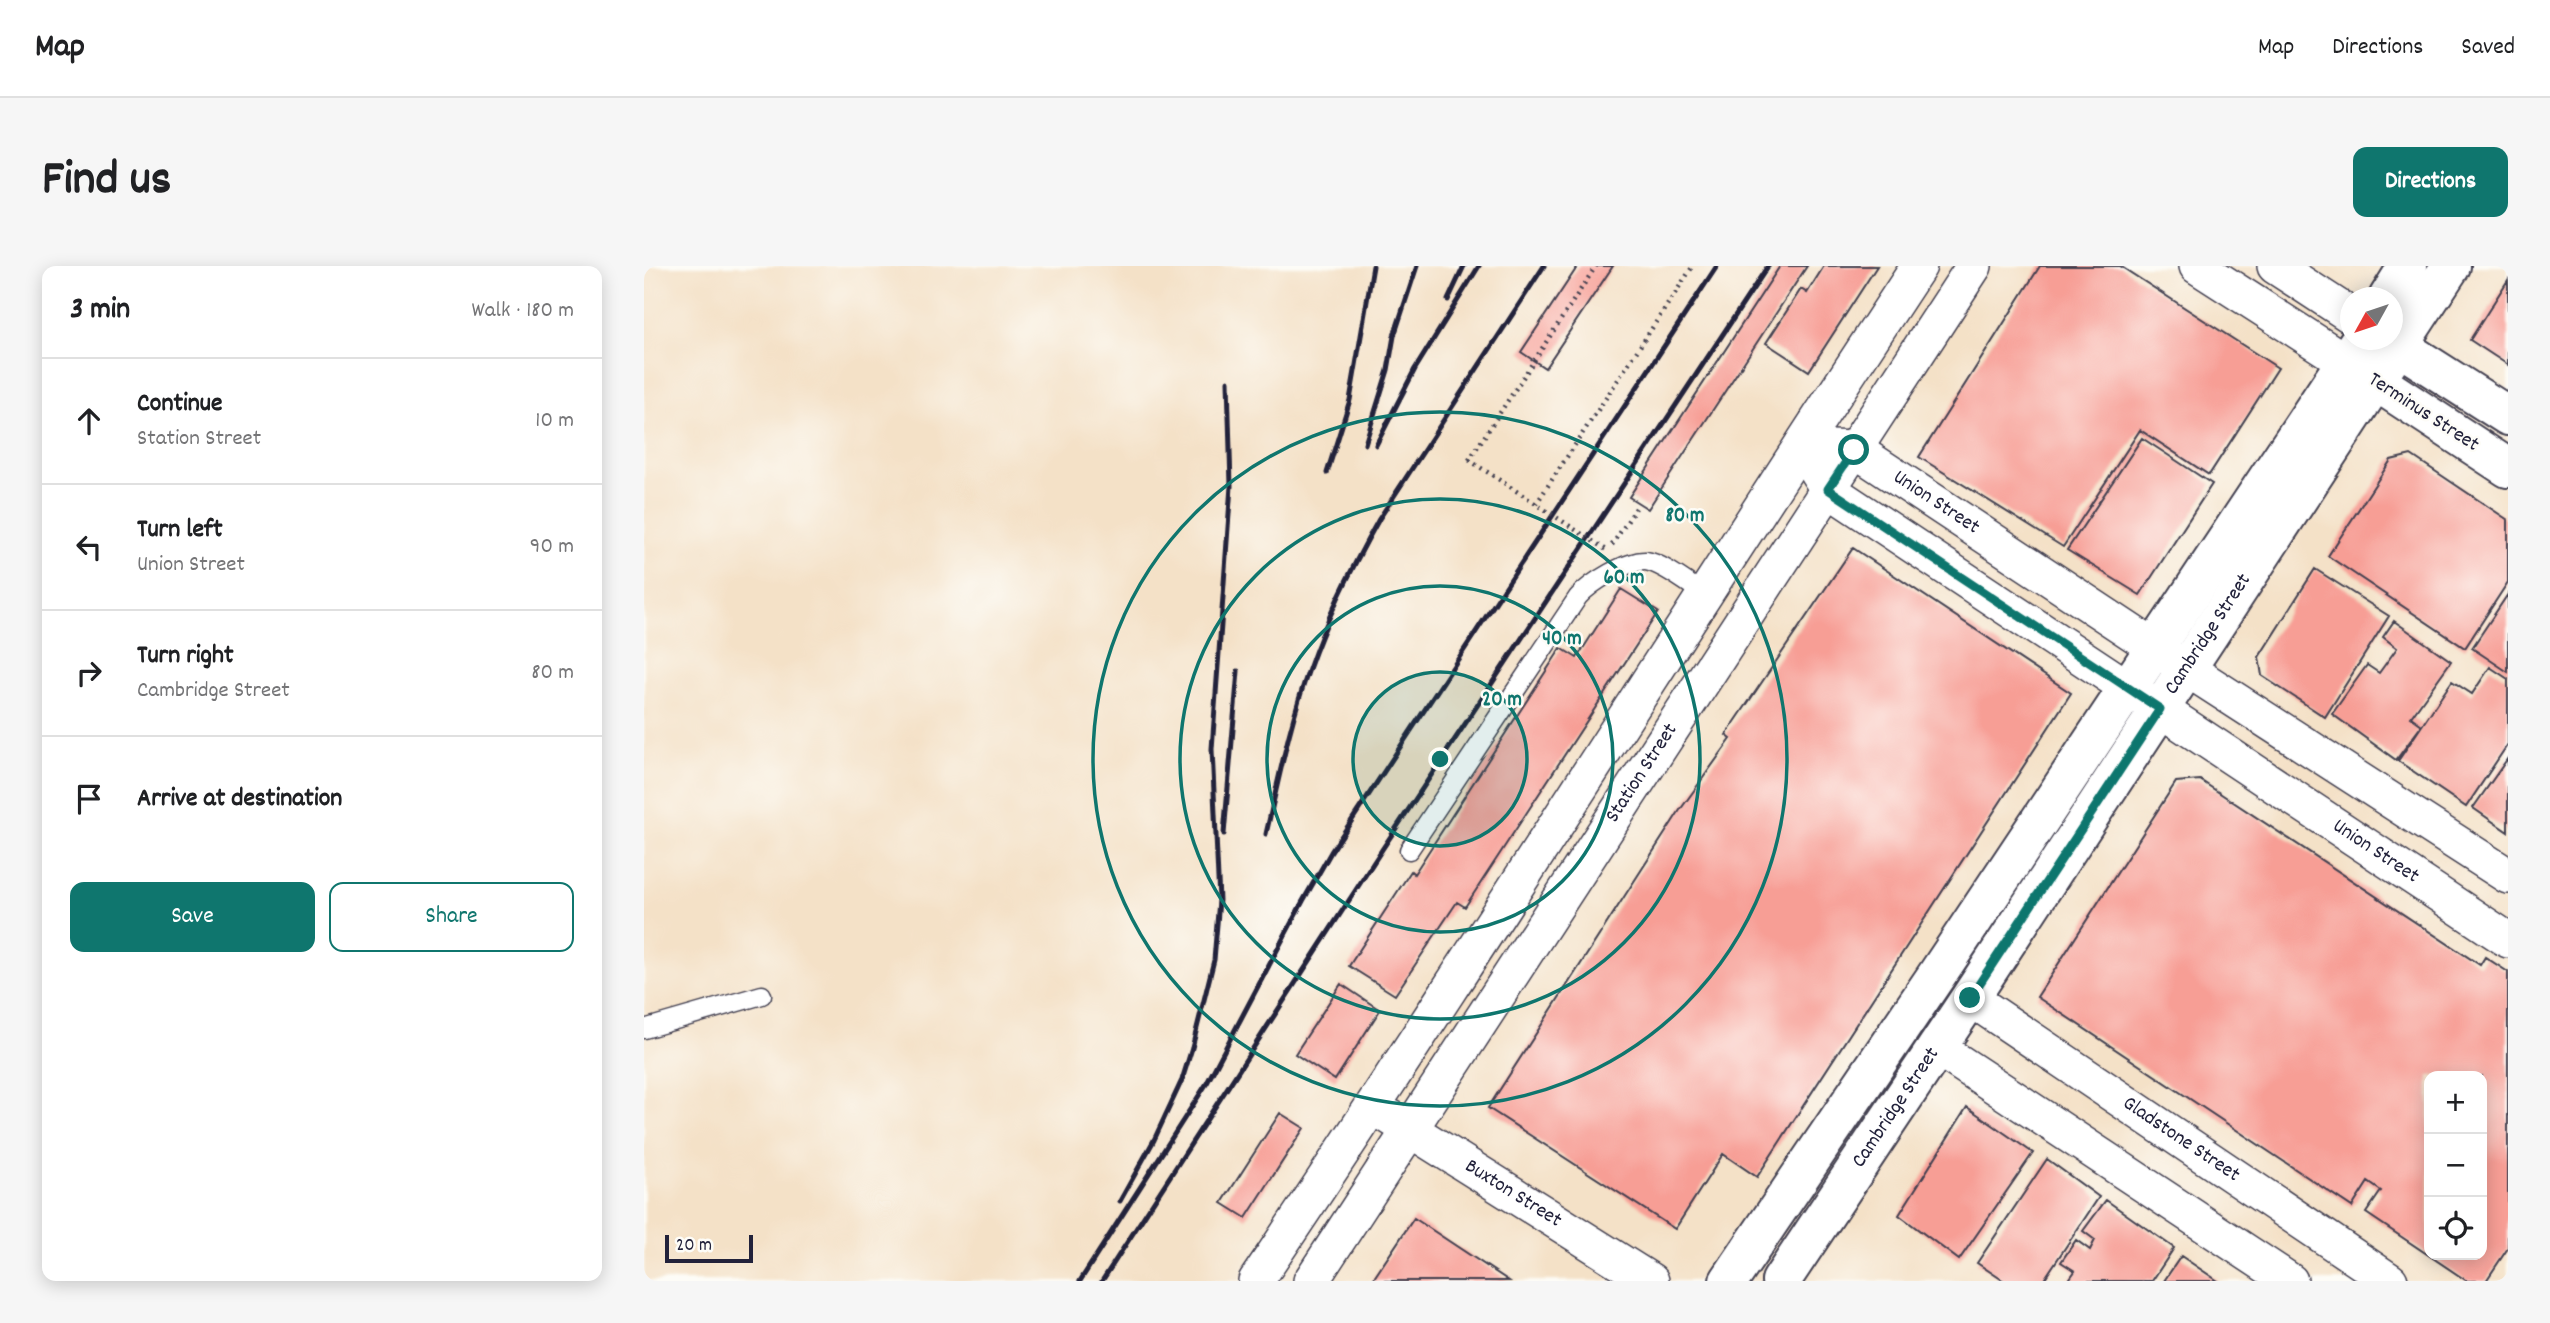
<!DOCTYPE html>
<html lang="en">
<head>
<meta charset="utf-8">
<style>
	:root { --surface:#fff; --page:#f6f6f6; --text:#202124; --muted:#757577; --line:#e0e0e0; --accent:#0f766e }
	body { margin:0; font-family:Dekko,sans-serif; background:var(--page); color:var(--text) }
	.controls { position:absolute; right:21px; bottom:21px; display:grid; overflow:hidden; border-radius:14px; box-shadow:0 4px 18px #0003 }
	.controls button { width:63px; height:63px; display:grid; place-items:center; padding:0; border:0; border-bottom:2px solid var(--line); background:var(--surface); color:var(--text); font:35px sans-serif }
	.compass { position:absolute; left:1696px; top:21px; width:63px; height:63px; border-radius:50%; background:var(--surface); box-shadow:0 4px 18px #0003; rotate:230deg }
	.scale { position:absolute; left:21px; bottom:18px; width:88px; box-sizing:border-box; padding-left:7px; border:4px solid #22223b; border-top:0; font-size:19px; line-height:24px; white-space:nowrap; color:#22223b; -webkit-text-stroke:5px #fdfcf7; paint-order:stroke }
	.stop { position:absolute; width:21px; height:21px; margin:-16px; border:5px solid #0f766e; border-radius:50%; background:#fff }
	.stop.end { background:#0f766e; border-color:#fff; box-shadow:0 2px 7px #0008 }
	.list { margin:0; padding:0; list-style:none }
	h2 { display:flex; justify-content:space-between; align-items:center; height:91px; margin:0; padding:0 28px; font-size:30px }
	h2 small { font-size:23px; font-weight:400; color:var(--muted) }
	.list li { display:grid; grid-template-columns:46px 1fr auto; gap:21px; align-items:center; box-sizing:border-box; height:126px; padding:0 28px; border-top:2px solid var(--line) }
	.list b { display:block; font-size:26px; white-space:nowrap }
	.list p { margin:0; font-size:23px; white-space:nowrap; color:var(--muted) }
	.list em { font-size:23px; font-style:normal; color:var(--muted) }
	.actions { display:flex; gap:14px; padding:21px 28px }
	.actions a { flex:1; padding:16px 0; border:2px solid var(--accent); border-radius:14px; text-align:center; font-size:24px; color:var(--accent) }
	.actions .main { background:var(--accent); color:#fff }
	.icon { flex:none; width:38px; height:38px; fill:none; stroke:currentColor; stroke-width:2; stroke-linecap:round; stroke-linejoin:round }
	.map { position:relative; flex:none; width:1864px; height:1015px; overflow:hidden; border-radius:14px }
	header { display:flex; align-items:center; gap:42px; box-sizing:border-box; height:98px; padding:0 35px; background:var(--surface); border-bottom:2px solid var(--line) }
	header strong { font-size:33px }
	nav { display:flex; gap:38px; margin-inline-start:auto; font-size:24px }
	.intro { display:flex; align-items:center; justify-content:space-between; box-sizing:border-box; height:168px; padding:0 42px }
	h1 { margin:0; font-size:49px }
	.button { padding:18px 32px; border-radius:14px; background:var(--accent); color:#fff; font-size:24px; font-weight:700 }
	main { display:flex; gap:42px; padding:0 42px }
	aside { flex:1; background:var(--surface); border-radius:14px; box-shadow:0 4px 18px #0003 }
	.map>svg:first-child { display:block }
	.building { fill:#f79e95; fill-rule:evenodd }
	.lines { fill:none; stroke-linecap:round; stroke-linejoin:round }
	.service-casing { stroke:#423f50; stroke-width:21 }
	.minor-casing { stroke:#423f50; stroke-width:38 }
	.tertiary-casing { stroke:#423f50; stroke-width:42 }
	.path { stroke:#423f50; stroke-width:4.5; stroke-dasharray:2 5; stroke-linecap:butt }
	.service { stroke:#fff; stroke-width:18 }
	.minor { stroke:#fff; stroke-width:35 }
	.tertiary { stroke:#fff; stroke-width:38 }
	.rail { stroke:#22223b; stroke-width:5 }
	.path-bridge { stroke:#423f50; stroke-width:4.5; stroke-dasharray:2 5; stroke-linecap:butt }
	.route { stroke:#0f766e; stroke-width:9 }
	.ring { fill:none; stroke:#0f766e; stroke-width:3.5 }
	.labels { text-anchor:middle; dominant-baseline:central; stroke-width:5; stroke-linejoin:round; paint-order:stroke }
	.street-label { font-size:21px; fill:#22223b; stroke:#fdfcf7 }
	.centre { fill:#0f766e; stroke:#fdfcf7; stroke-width:3.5 }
	.ring-label { font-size:21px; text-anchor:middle; font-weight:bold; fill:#0f766e; stroke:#fdfcf7; stroke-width:5; stroke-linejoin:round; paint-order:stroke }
</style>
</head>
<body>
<header>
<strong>Map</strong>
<nav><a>Map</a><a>Directions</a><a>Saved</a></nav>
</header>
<div class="intro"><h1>Find us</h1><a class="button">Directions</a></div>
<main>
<aside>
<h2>3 min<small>Walk · 180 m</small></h2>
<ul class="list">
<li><svg class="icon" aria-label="ahead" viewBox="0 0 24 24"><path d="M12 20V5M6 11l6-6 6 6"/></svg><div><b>Continue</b><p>Station Street</p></div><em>10 m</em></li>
<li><svg class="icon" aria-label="left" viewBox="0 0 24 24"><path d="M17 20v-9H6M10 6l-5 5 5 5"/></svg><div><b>Turn left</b><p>Union Street</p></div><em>90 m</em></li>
<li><svg class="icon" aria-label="right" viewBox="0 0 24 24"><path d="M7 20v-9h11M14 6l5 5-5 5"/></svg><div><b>Turn right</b><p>Cambridge Street</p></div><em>80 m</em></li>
<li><svg class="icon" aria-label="arrive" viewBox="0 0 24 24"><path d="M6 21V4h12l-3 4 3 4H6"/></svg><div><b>Arrive at destination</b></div></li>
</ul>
<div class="actions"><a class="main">Save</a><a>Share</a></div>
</aside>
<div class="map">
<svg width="1864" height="1015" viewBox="0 0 1864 1015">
	<rect width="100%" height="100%" fill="#fdfcf7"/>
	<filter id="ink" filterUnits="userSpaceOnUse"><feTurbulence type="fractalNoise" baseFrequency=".0143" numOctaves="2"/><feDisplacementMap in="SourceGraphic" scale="14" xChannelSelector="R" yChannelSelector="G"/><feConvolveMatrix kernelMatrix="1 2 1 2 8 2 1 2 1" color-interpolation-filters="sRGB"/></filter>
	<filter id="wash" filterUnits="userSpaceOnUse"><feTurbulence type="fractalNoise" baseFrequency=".00686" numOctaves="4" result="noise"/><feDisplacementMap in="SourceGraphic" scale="28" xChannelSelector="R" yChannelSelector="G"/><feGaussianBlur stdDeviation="1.57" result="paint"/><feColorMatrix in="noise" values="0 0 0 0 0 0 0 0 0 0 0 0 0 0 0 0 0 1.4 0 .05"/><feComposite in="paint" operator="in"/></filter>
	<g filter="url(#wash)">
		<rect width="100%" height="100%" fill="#f4e1c7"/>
		<g id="blocks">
			<path class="building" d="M934 0H969L901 102 877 86Z
				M1136 0H1163L1004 243 985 231Z
				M1180 0H1233L1165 105 1122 77 1157 23 1163 27Z
				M1396 0H1476L1634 102 1565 209 1496 164 1419 281 1275 191Z
				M1864 14V99L1826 74Z
				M1498 172 1568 218 1496 329 1423 284Z
				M1767 189 1864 254V316L1821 382 1684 290 1747 194Z
				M1209 282 1427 427 1113 911 1079 888 1031 963 844 842 1036 544 1087 473 1082 469Z
				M1671 303 1745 350 1681 451 1618 410 1615 391Z
				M977 323 1014 346 821 641 813 636 751 729 705 700 767 605 770 608 917 382 933 392Z
				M1864 328V406L1828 382Z
				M1750 355 1807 395 1767 451 1778 459 1752 494 1688 448 1723 399 1735 407 1753 382 1739 371Z
				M1846 401 1864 413V478L1822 541 1754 495 1808 415 1828 428Z
				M1864 492V566L1829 542Z
				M1556 514 1836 699 1841 691 1864 706V982L1842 1015H1823L1722 947 1737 925 1724 916 1708 941 1393 731 1532 516ZM1785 810H1838V989H1785Z
				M697 718 736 744 691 814 651 788Z
				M1323 841 1389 887 1315 994 1255 949Z
				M636 847 660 862 602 952 578 937Z
				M1403 893 1455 931 1399 1015H1360L1333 997Z
				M1462 934 1530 982 1508 1015H1424L1431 1005 1417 996 1432 974 1446 984 1451 974 1439 965Z
				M770 952 865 1015H728Z
				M1537 990 1574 1015H1520Z"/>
		</g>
	</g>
	<g filter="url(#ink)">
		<use href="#blocks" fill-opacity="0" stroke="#423f50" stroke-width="2"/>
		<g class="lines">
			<defs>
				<path id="service" d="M765 584 934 331C946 317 983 294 1002 295 1018 297 1046 319 1060 328
					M0 763 118 729"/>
				<g id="minor">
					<path d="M1553 0 1724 110"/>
					<path d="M1631 0 1706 49"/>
					<path id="s1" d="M1187 182 1210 183 1543 403 1864 610"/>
					<path id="s2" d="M1173 206 1184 223 1864 674"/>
					<path id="s3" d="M1326 732 1746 1015"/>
					<path d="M1292 781 1646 1015"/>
					<path id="s4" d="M746 851 1007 1015"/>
					<path d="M612 1015C838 680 1052 337 1275 0"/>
					<path id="s5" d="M667 1015 1330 0"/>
				</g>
				<g id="tertiary">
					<path d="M1744 32 1764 0"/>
					<path d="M1753 79 1864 150"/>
					<path d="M1730 114 1864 202"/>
					<path d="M1085 1015 1294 707 1716 74"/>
					<path id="s6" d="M1137 1015 1326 732 1807 0"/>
				</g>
			</defs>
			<use href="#service" class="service-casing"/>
			<use href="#minor" class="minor-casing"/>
			<use href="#tertiary" class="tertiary-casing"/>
			<path class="path" d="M825 194 952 0
				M892 238 1049 0
				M968 279 992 242"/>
			<use href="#service" class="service"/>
			<use href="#minor" class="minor"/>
			<use href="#tertiary" class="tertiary"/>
			<path class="rail" d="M804 34 820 0
				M721 178 744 104 750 70 773 0
				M732 179 771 103 835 0
				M683 207 706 134 729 0
				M580 568 594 405
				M622 568C635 512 646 456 665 403 683 351 708 301 735 253L900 0
				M476 935 510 874 538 814 548 782 570 694 575 634 568 483 587 220 584 115
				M436 1015 563 817 659 635 687 586 1073 0
				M458 1015 739 582 1124 0"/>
			<path class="path-bridge" d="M825 194 964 285"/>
		</g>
	</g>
	<g class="lines" filter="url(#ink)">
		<path class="route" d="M1210 184 1184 223 1516 443 1326 732"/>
	</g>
	<circle cx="796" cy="493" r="87" fill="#0f766e" fill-opacity=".12"/>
	<g class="ring">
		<circle cx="796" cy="493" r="87"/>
		<circle cx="796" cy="493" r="173"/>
		<circle cx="796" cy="493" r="260"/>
		<circle cx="796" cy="493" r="347"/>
	</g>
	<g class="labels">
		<g class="street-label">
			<text transform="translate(1779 147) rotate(33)">Terminus Street</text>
			<text stroke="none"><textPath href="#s1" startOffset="121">Union Street</textPath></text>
			<text stroke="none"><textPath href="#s6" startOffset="775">Cambridge Street</textPath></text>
			<text stroke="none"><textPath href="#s5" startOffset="606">Station Street</textPath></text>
			<text stroke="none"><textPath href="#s2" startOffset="677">Union Street</textPath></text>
			<text stroke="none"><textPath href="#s6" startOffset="208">Cambridge Street</textPath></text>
			<text stroke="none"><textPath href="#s3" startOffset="254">Gladstone Street</textPath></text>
			<text stroke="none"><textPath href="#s4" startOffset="145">Buxton Street</textPath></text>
		</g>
	</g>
	<circle cx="796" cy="493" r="10" class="centre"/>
	<g class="ring-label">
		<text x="1041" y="255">80 m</text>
		<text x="980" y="317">60 m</text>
		<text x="918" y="378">40 m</text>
		<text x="858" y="439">20 m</text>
	</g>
</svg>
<div class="controls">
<button>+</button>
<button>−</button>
<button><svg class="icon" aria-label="locate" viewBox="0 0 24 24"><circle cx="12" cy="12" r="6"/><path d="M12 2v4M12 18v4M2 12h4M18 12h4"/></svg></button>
</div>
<svg class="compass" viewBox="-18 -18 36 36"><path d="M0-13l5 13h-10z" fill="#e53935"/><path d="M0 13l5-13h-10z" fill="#757577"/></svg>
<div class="scale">20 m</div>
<div class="stop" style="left:1210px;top:184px"></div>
<div class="stop end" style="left:1326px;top:732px"></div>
</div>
</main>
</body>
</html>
